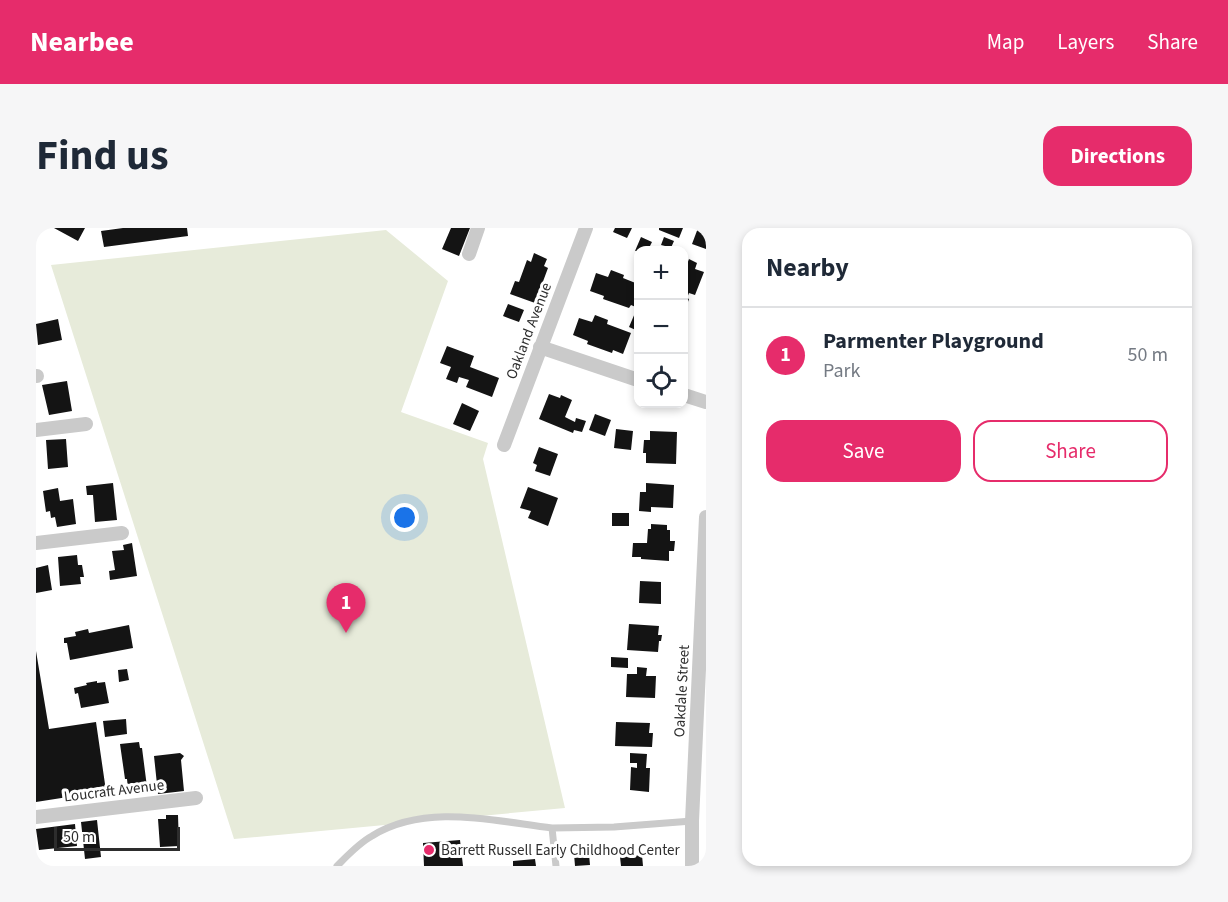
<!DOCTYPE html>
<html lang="en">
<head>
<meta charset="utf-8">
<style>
	:root { --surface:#fff; --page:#f6f6f7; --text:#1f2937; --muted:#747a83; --line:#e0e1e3; --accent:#e62c6b }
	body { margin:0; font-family:"Source Sans 3",sans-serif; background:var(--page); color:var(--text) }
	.controls { position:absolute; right:18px; top:18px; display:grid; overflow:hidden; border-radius:12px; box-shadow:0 3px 9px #0003 }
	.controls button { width:54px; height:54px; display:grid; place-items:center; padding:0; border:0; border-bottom:2px solid var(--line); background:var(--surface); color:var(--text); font:30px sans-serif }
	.scale { position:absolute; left:18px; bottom:15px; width:126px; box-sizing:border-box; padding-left:6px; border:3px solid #2d2d2d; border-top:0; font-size:16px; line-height:21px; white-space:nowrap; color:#2d2d2d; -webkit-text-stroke:4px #fff; paint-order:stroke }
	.you { position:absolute; left:369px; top:290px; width:21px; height:21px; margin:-15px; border:4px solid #fff; border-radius:50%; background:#1a73e8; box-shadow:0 0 0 9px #1a73e833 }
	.badge { display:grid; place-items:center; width:39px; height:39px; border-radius:50%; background:var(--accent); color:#fff; font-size:20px; font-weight:700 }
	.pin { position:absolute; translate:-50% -50px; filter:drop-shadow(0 2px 3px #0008) }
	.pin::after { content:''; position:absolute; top:32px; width:21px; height:18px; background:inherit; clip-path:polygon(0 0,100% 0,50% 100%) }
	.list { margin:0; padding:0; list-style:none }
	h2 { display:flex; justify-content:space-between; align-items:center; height:78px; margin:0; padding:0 24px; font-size:26px }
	h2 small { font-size:20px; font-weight:400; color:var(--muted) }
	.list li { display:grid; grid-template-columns:39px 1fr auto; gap:18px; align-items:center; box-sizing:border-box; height:96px; padding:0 24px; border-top:2px solid var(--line) }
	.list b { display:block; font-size:22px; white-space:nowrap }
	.list p { margin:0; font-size:20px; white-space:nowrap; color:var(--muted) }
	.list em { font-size:20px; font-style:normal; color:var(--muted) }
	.actions { display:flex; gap:12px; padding:18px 24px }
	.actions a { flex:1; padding:14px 0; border:2px solid var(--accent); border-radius:18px; text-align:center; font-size:21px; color:var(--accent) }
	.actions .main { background:var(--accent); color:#fff }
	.icon { flex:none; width:33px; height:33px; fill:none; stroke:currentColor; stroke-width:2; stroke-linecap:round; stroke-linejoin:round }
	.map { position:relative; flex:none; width:670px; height:638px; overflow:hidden; border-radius:18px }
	header { display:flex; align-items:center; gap:36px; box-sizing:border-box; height:84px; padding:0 30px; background:var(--accent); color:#fff }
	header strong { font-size:28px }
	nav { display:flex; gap:33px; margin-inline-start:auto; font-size:21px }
	.intro { display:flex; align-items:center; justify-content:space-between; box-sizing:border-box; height:144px; padding:0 36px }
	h1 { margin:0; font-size:42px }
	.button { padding:15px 27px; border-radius:18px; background:var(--accent); color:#fff; font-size:21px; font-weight:700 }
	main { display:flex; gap:36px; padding:0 36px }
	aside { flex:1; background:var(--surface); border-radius:18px; box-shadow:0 3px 9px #0003 }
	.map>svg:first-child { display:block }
	.green { fill:#e7ebda }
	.building { fill:#141414 }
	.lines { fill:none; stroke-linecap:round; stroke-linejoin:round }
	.service { stroke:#cacaca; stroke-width:7 }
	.minor { stroke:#cacaca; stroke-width:14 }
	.poi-dot { fill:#e62c6b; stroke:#fff; stroke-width:2 }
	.labels { text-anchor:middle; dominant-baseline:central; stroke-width:6; stroke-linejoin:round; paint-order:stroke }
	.street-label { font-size:15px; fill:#2d2d2d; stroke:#fff }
	.poi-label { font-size:15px; fill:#2d2d2d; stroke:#fff; text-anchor:start }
</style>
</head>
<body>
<header>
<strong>Nearbee</strong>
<nav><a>Map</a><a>Layers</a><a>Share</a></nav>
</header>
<div class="intro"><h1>Find us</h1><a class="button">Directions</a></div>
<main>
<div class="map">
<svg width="670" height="638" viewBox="0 0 670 638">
	<rect width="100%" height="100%" fill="#fff"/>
	<path class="green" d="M350 2 412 53 365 184 452 215 447 231 529 580 198 611 15 37Z"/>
	<path class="building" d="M18 0H49L42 13Z
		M87 0H151L152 8 68 19 65 3Z
		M415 0H434L423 28 406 21Z
		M579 0H596L591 10 577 4Z
		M623 0H647L643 10 623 2Z
		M662 0H670V21L656 16Z
		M605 9 616 14 612 22 599 23Z
		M628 9 638 13 634 22H627L629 18 625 17Z
		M498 25 511 31 508 38 512 40 499 75 474 66 479 53 483 54 491 32 495 34Z
		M653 31 661 35 659 41 668 44 659 67 653 65 651 70 653 71 648 85V44Z
		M575 42 588 47 587 50 602 56V80L595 77 593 80 567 71 568 68 554 63 560 45 572 49Z
		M472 76 488 82 483 94 467 88Z
		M599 85 602 87V103L593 99Z
		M559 87 572 92 571 96 595 105 587 126 577 122 576 125 551 116 552 113 537 107 543 90 556 94Z
		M22 91 26 112 2 117 0 96Z
		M411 118 438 128 434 139 463 150 456 169 430 159 433 152 423 149 421 155 410 151 415 139 404 135Z
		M31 153 36 183 13 187 6 157Z
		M513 166 524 170 525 167 536 172 529 189 539 194 540 190 550 193 546 204 538 202 537 205 503 191Z
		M426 175 443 183 434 203 417 196Z
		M559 186 575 192 569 208 553 202Z
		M580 201 597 203 595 222 578 220Z
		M614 203 641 204 640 236 610 235V225H607L608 212H614Z
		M30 211 32 239 12 241 10 212Z
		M503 219 522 226 514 248 499 243 501 237 497 235Z
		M77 255 81 292 59 294 57 267H51L50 258Z
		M610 255 638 257 637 280 615 279V284L603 283 604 264H610Z
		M492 259 522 270 512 298 492 290 495 283 484 280Z
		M22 260 24 273 37 271 40 296 21 299 19 289 15 290 14 283 10 284 7 263Z
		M576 285H593V298H576Z
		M615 296 631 297V302H634V313H639L638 323H633V333L605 331V329H596L597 315H611L612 301H615Z
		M96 315 101 348 74 352 73 343 79 342 76 323 88 322 87 317Z
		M41 327 42 337H46L48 349H44L45 356 24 358 22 329Z
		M12 337 16 362 0 365V340Z
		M604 353 625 354V376L603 375Z
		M593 396 623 398 622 407H626L625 413H623L622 424 591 422Z
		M93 397 97 420 34 432 31 415H28V410L40 408 39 404 52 401 53 405Z
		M0 423 13 501 60 494 70 563 0 574Z
		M575 429 592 430V440L575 439Z
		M601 439 611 440 610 448H620L619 470 590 469 591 446H601Z
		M91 441 93 452 83 454 82 442Z
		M61 453V455L69 454 73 475 45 480 42 465 39 466 38 460 51 457 50 455Z
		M90 491 91 506 69 509 67 493Z
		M580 494 614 495 613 505H617L616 519 579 518Z
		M103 514 104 520H106L111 559 92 561 91 551H89L84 516Z
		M144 525 148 528 145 532 148 563 122 566 118 528Z
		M594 525 611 526 610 540H614L613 564 594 562 595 539 601 540V535H594Z
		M130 587H142L143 618 124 619 122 591H130Z
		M61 592 65 629 49 631 45 594Z
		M39 596 41 618 3 622 0 601Z
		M424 612 427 638H388L387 615Z
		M538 626H553L554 637 539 638Z
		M606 627 607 638H585L584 629Z
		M499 631 500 638H477V633Z"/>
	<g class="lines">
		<path class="service" d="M301 638C311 628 323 615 336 608 389 575 458 593 516 600
			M520 638 516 600 578 599 656 593"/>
		<path class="minor" d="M433 26 442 0
			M504 119 602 152
			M0 148H1
			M648 167 670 174
			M0 202 50 196
			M468 217 550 0
			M0 315 86 305
			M0 589 160 570
			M656 638V593L670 289"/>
	</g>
	<circle class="poi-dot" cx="393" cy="622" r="6"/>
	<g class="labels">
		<g class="street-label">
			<text transform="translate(493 103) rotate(-69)">Oakland Avenue</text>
			<text transform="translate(646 463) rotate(-87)">Oakdale Street</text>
			<text transform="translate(78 563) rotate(-7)">Loucraft Avenue</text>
		</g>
		<g class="poi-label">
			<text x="405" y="622">Barrett Russell Early Childhood Center</text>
		</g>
	</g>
</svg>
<div class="controls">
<button>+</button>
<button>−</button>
<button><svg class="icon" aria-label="locate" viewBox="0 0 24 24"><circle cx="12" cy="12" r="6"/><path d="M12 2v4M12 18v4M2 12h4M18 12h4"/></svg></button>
</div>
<div class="scale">50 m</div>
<div class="you"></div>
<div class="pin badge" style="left:310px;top:405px">1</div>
</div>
<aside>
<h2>Nearby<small></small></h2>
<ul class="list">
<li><span class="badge">1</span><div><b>Parmenter Playground</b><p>Park</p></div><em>50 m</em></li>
</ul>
<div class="actions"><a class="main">Save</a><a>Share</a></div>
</aside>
</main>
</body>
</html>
